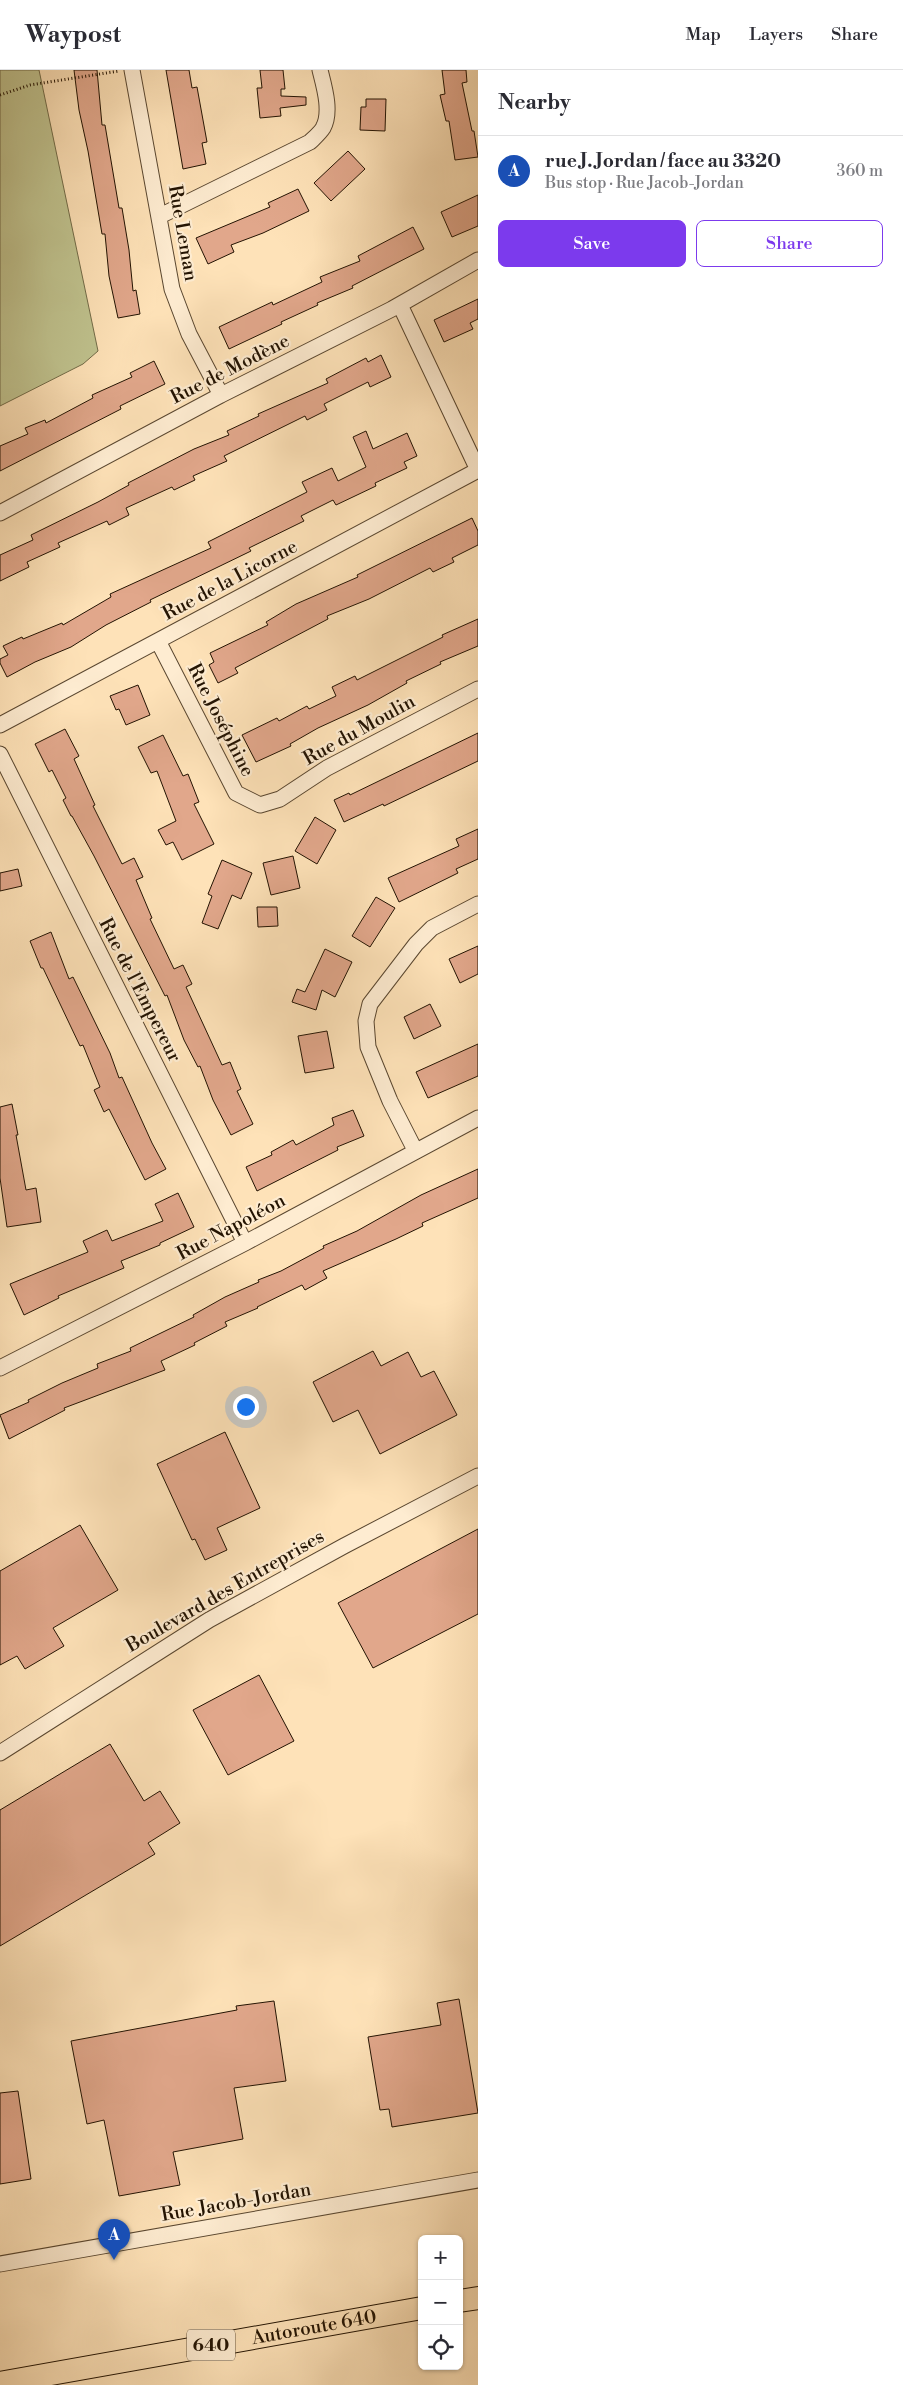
<!DOCTYPE html>
<html lang="en">
<head>
<meta charset="utf-8">
<style>
	:root { --surface:#fff; --page:#f7f7f7; --text:#2b2b33; --muted:#7c7c81; --line:#e1e1e2; --accent:#7c3aed }
	body { margin:0; font-family:"Libre Bodoni",serif; background:var(--page); color:var(--text) }
	.controls { position:absolute; right:15px; bottom:15px; display:grid; overflow:hidden; border-radius:8px; box-shadow:0 1px 4px #0004 }
	.controls button { width:45px; height:45px; display:grid; place-items:center; padding:0; border:0; border-bottom:1px solid var(--line); background:var(--surface); color:var(--text); font:25px sans-serif }
	.you { position:absolute; left:245px; top:1336px; width:18px; height:18px; margin:-12px; border:4px solid #fff; border-radius:50%; background:#1a73e8; box-shadow:0 0 0 8px #1a73e833 }
	.badge { display:grid; place-items:center; width:32px; height:32px; border-radius:50%; background:var(--accent); color:#fff; font-size:16px; font-weight:700 }
	.pin { position:absolute; translate:-50% -41px; filter:drop-shadow(0 1px 2px #0008) }
	.pin::after { content:''; position:absolute; top:26px; width:18px; height:15px; background:inherit; clip-path:polygon(0 0,100% 0,50% 100%) }
	.list { margin:0; padding:0; list-style:none }
	h2 { display:flex; justify-content:space-between; align-items:center; height:65px; margin:0; padding:0 20px; font-size:21px }
	h2 small { font-size:16px; font-weight:400; color:var(--muted) }
	.list li { display:grid; grid-template-columns:32px 1fr auto; gap:15px; align-items:center; box-sizing:border-box; height:70px; padding:0 20px; border-top:1px solid var(--line) }
	.list b { display:block; font-size:19px; white-space:nowrap }
	.list p { margin:0; font-size:16px; white-space:nowrap; color:var(--muted) }
	.list em { font-size:16px; font-style:normal; color:var(--muted) }
	.actions { display:flex; gap:10px; padding:15px 20px }
	.actions a { flex:1; padding:11px 0; border:1px solid var(--accent); border-radius:8px; text-align:center; font-size:18px; color:var(--accent) }
	.actions .main { background:var(--accent); color:#fff }
	.icon { flex:none; width:28px; height:28px; fill:none; stroke:currentColor; stroke-width:2; stroke-linecap:round; stroke-linejoin:round }
	.map { position:relative; flex:none; width:478px; height:2315px; overflow:hidden }
	header { display:flex; align-items:center; gap:30px; box-sizing:border-box; height:70px; padding:0 25px; background:var(--surface); border-bottom:1px solid var(--line) }
	header strong { font-size:24px }
	nav { display:flex; gap:28px; margin-inline-start:auto; font-size:18px }
	main { display:flex }
	aside { flex:1; background:var(--surface) }
	.map>svg:first-child { display:block }
	.green { fill:#c0c38f; stroke:#726b48 }
	.building { fill:#e1a78b; stroke:#231302 }
	.lines { fill:none; stroke-linecap:round; stroke-linejoin:round }
	.minor-casing { stroke:#5a4730; stroke-width:17 }
	.highway-casing { stroke:#231302; stroke-width:24 }
	.path { stroke:#231302; stroke-width:3; stroke-dasharray:1 2.5; stroke-linecap:butt }
	.minor { stroke:#feecd1; stroke-width:15 }
	.highway { stroke:#fee2b8; stroke-width:22 }
	.labels { text-anchor:middle; dominant-baseline:central; stroke-width:4.5; stroke-linejoin:round; paint-order:stroke }
	.shield { fill:#feecd1; stroke:#655440; stroke-width:1 }
	.shield-label { font-size:18px; font-weight:bold; fill:#231302 }
	.street-label { font-size:19px; fill:#231302; stroke:#feecd1 }
</style>
</head>
<body>
<header>
<strong>Waypost</strong>
<nav><a>Map</a><a>Layers</a><a>Share</a></nav>
</header>
<main>
<div class="map">
<svg width="478" height="2315" viewBox="0 0 478 2315">
	<rect width="100%" height="100%" fill="#fee2b8"/>
	<filter id="stains"><feTurbulence type="fractalNoise" baseFrequency=".004" numOctaves="4"/><feColorMatrix values="0 0 0 0 .2 0 0 0 0 .09 0 0 0 0 .02 0 0 0 .5 -.17"/></filter>
	<radialGradient id="worn" r=".72"><stop offset=".6" stop-color="#630" stop-opacity="0"/><stop offset="1" stop-color="#630" stop-opacity=".3"/></radialGradient>
	<path class="green" d="M0 0H39L98 281 83 294 0 336Z"/>
	<path class="building" d="M74 0H97L102 55H105L119 138H122L129 180 133 221 136 220 140 244 118 248 109 206 105 164H102L88 81 79 40Z
		M166 0H189L192 18 197 17 207 72 202 73 206 94 183 99Z
		M260 0H283L285 19H281V26L306 27V35L280 38 281 46 260 48 257 18H262Z
		M442 0H466L467 12 462 13 472 61H474L478 87 455 90 449 51H446L440 25 445 24Z
		M366 29H386L385 61 360 60 361 37H366Z
		M348 81 365 99 331 131 314 113Z
		M298 119 309 141 263 163 231 175 234 182 208 194 196 168 270 137 268 133Z
		M478 125V156L452 167 441 142Z
		M413 157 424 179 352 216 353 218 317 233 318 235 281 252 282 254 229 279 219 257 272 232 273 235 322 212 320 207 360 191 358 186Z
		M478 229V249L470 253 473 259 444 272 434 250Z
		M381 285 391 307 370 317 368 312 324 334 327 340 307 350 305 346 224 386 227 391 193 406 195 410 174 420 172 417 126 438 129 445 109 455 107 451 58 473 60 477 27 492 29 497 0 511V485L33 470 31 465 98 432 129 415 128 413 194 379 229 365 227 361 259 346 258 344 328 313 326 309 366 288 368 292Z
		M154 291 165 314 120 336 121 339 0 401V376L28 364 25 358 45 350 46 353 93 328 92 325 132 307 130 303Z
		M366 361 373 379 407 363 417 386 404 392 407 398 375 413 376 416 336 435 333 430 301 446 304 451 249 478 251 481 150 530 151 532 106 555 71 577 35 592 7 607 0 593V589L8 585 3 576 22 567 23 569 62 553 63 555 111 527 110 524 211 478 208 472 307 422 302 412 332 398 338 411 366 397 353 367Z
		M472 448 478 461V475L452 488 454 492 433 502 430 498 369 529 327 546 328 549 235 598 238 603 218 613 209 595 214 592 210 583 268 555 266 552 296 534 358 507 357 505Z
		M478 549V576L440 592 441 594 406 611 407 613 368 635 318 658 290 674 291 676 256 692 242 665 277 648 279 651 307 636 309 639 336 626 332 617 355 606 357 610 443 567 442 565Z
		M138 615 150 645 126 655 119 639 116 640 110 626Z
		M65 659 79 686 74 689 95 735 93 736 122 794 134 788 143 807 136 810 152 848 150 849 174 899 183 895 192 914 186 917 222 995 230 992 241 1019 237 1021 253 1054 231 1065 213 1030 200 996 198 997 184 970 167 925 165 926 94 786 72 746H71L63 730 66 728 52 700 49 702 35 674Z
		M478 663V691L384 736 383 734 344 752 334 730 349 723 350 725Z
		M163 665 183 706 188 704 199 732 194 734 214 774 182 790 173 772 166 775 158 760 176 751 157 701 151 703 138 677Z
		M315 747 336 760 317 794 295 781Z
		M478 759V789L456 799 458 803 399 832 388 808 459 776 456 769Z
		M293 786 300 818 271 825 263 793Z
		M222 790 252 803 241 829 232 825 218 859 202 853 212 826 208 824Z
		M18 799 22 816 0 821V803Z
		M376 827 395 838 370 877 352 866Z
		M257 837H277L278 856 258 857Z
		M51 862 69 909 73 907 110 983 119 1008 122 1007 152 1073 166 1099 145 1110 109 1039 104 1042 94 1020 100 1017 83 975 80 976 43 898H41L30 871Z
		M478 876V904L460 913 449 889Z
		M325 879 352 892 335 927 322 920 316 940 292 932 297 919 305 922Z
		M430 934 441 956 414 969 404 947Z
		M327 961 334 998 305 1003 298 966Z
		M478 974V1006L428 1028 416 1002Z
		M12 1034 18 1065H16L26 1120 36 1118 41 1152 7 1157 0 1108V1037Z
		M353 1040 364 1066 337 1077 338 1080 257 1121 246 1097 272 1085 271 1082 293 1070 296 1075 334 1055 332 1048Z
		M478 1099V1128L422 1153 423 1156 396 1169 323 1201 327 1208 305 1220 302 1215 257 1237 258 1238 225 1252 227 1256 194 1273 195 1275 161 1291 165 1300 64 1338 65 1340 9 1369 0 1345 29 1332 28 1330 62 1313 98 1298 97 1294 131 1281 130 1278 194 1247 193 1245 225 1227 259 1212 258 1210 281 1201 324 1178 323 1176 357 1161 421 1125Z
		M178 1123 194 1157 160 1173V1175L121 1191 124 1198 58 1226 59 1228 24 1245 10 1214 88 1182 83 1171 107 1160 112 1171 163 1151 155 1134Z
		M373 1281 381 1296 408 1282 421 1307 434 1301 457 1345 380 1384 358 1340 333 1352 313 1312Z
		M225 1362 260 1438 217 1458 227 1480 205 1490 195 1469 192 1470 157 1394Z
		M80 1455 118 1520 53 1558 64 1576 25 1599 17 1586 0 1595V1501Z
		M478 1459V1544L373 1598 338 1533Z
		M259 1605 294 1671 228 1705 193 1640Z
		M110 1674 144 1731 160 1721 180 1753 148 1773 155 1784 0 1876V1740Z
		M459 1929 478 2043 392 2057 389 2039 380 2040 368 1967 441 1955 437 1933Z
		M274 1931 286 2011 234 2018 243 2069 173 2082 180 2115 119 2126 104 2050 87 2054 71 1971 237 1940 236 1936Z
		M18 2021 31 2109 0 2114V2023Z"/>
	<g class="lines">
		<defs>
			<path id="minor" d="M132 0 172 219 189 264 221 325
				M160 146 310 72C314 68 320 63 323 58 332 42 324 16 320 0
				M400 235 478 400
				M0 443 221 325 392 239 478 190
				M158 571 236 723 260 735 280 729 327 698 478 619
				M0 655 478 400
				M0 684 245 1173
				M415 1080 390 1031 368 977 366 951 370 934 416 874 432 858 478 834
				M0 1298 245 1173 478 1048
				M0 1683 209 1550 344 1476 478 1406
				M0 2194 478 2110"/>
			<g id="highway">
				<path d="M459 2231 478 2228"/>
				<path id="s1" d="M0 2313 422 2238"/>
			</g>
		</defs>
		<use href="#minor" class="minor-casing"/>
		<use href="#highway" class="highway-casing"/>
		<path class="path" d="M0 25 30 15 119 1"/>
		<use href="#minor" class="minor"/>
		<use href="#highway" class="highway"/>
	</g>
	<g class="labels">
		<rect class="shield" x="187" y="2259.5" width="48" height="31" rx="4"/>
		<g class="shield-label">
			<text x="211" y="2275">640</text>
		</g>
		<g class="street-label">
			<text transform="translate(183 163) rotate(80)">Rue Leman</text>
			<text transform="translate(230 299) rotate(-27)">Rue de Modène</text>
			<text transform="translate(230 510) rotate(-28)">Rue de la Licorne</text>
			<text transform="translate(221 650) rotate(63)">Rue Joséphine</text>
			<text transform="translate(359 660) rotate(-29)">Rue du Moulin</text>
			<text transform="translate(140 920) rotate(63)">Rue de l'Empereur</text>
			<text transform="translate(231 1157) rotate(-28)">Rue Napoléon</text>
			<text transform="translate(225 1521) rotate(-30)">Boulevard des Entreprises</text>
			<text transform="translate(236 2132) rotate(-10)">Rue Jacob-Jordan</text>
			<text stroke="none"><textPath href="#s1" startOffset="319">Autoroute 640</textPath></text>
		</g>
	</g>
	<rect width="100%" height="100%" filter="url(#stains)"/>
	<rect width="100%" height="100%" fill="url(#worn)"/>
</svg>
<div class="controls">
<button>+</button>
<button>−</button>
<button><svg class="icon" aria-label="locate" viewBox="0 0 24 24"><circle cx="12" cy="12" r="6"/><path d="M12 2v4M12 18v4M2 12h4M18 12h4"/></svg></button>
</div>
<div class="you"></div>
<div class="pin badge" style="left:114px;top:2190px;background:#1a4fb4">A</div>
</div>
<aside>
<h2>Nearby<small></small></h2>
<ul class="list">
<li><span class="badge" style="background:#1a4fb4">A</span><div><b>rue J. Jordan / face au 3320</b><p>Bus stop · Rue Jacob-Jordan</p></div><em>360 m</em></li>
</ul>
<div class="actions"><a class="main">Save</a><a>Share</a></div>
</aside>
</main>
</body>
</html>
